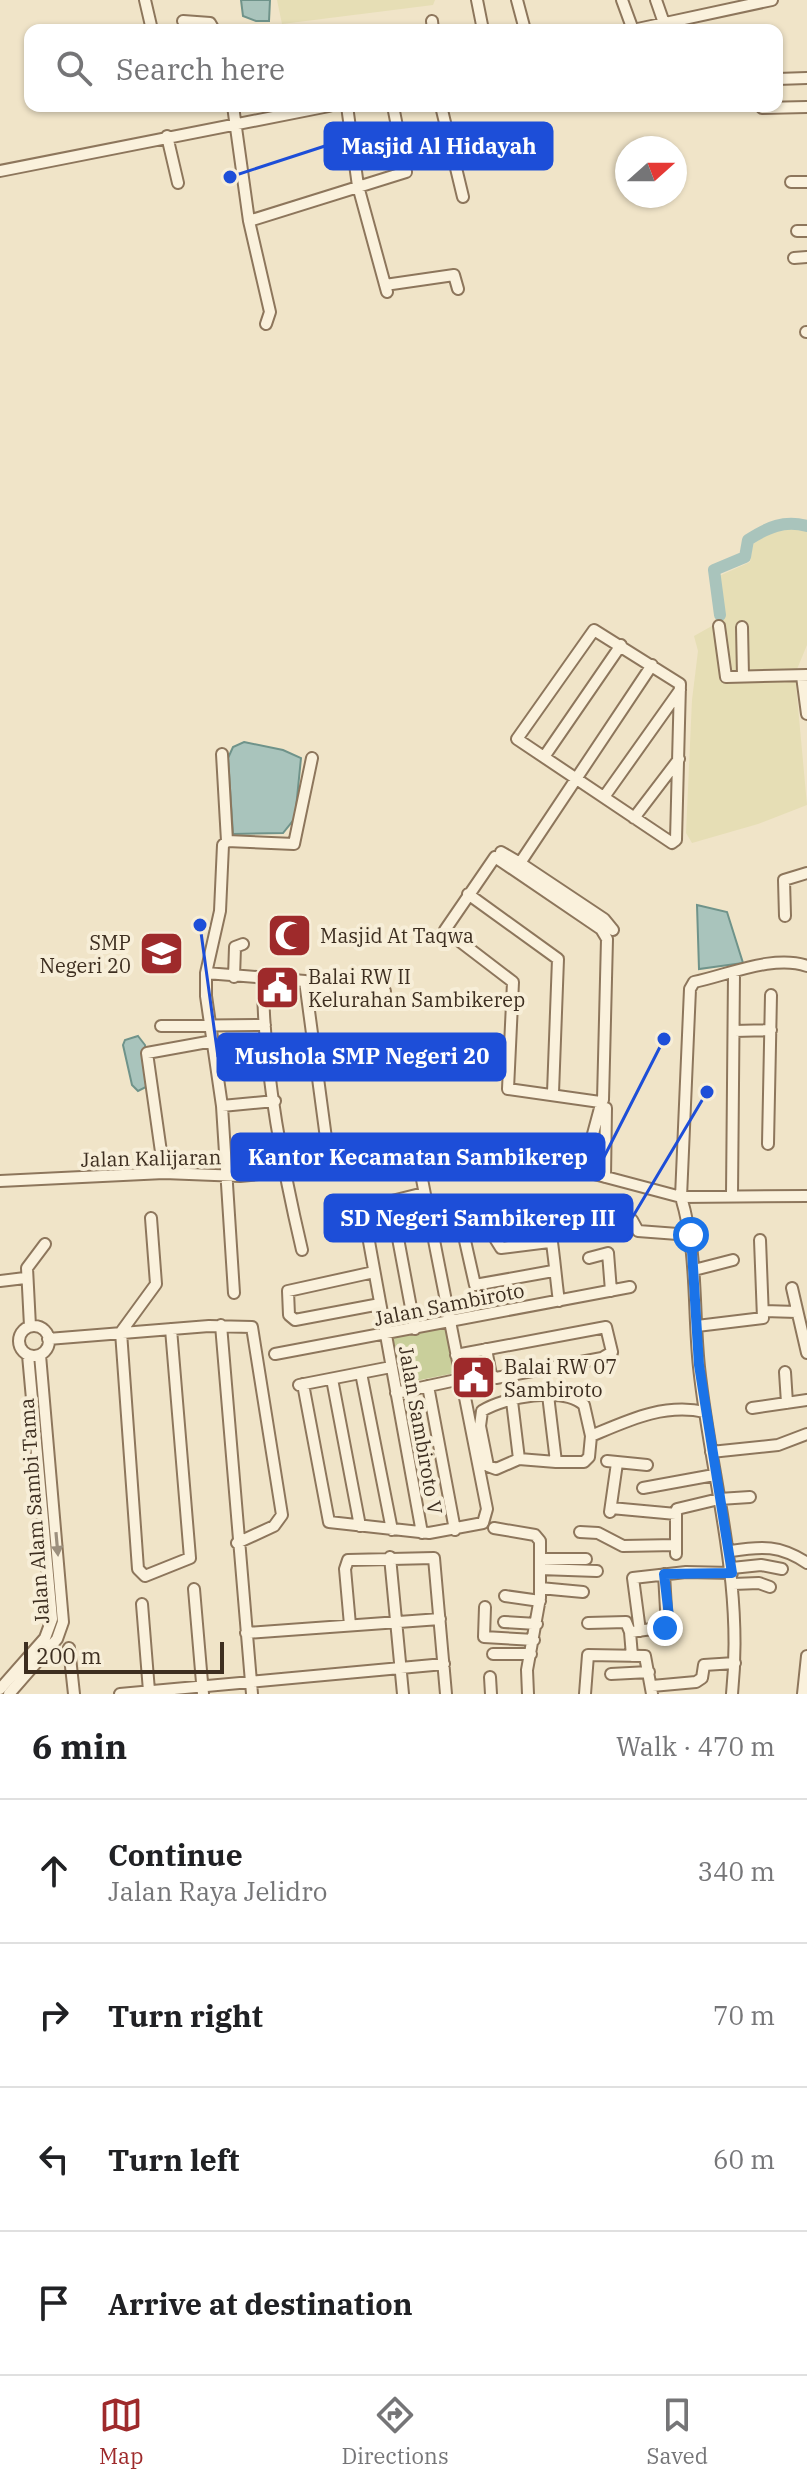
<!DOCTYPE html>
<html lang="en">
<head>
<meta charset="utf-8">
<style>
	:root { --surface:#fff; --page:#f6f6f6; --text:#202124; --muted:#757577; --line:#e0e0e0; --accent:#9e2a2b }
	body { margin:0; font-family:"IBM Plex Serif",serif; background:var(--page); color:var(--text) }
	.compass { position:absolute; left:615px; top:136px; width:72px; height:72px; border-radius:50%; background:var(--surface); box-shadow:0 2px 6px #0004; rotate:69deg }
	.scale { position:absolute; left:24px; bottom:20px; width:200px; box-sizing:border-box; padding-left:8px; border:4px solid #3d2e20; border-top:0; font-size:22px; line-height:28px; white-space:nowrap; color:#3d2e20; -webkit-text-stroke:6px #f7eed8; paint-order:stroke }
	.stop { position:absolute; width:24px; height:24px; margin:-18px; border:6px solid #1a73e8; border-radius:50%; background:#fff }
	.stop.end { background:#1a73e8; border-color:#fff; box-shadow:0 2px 8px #0008 }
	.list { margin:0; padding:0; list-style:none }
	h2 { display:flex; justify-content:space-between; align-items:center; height:104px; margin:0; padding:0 32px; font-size:34px }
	h2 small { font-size:26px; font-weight:400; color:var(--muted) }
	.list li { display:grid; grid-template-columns:52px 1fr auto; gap:24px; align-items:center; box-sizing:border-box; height:144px; padding:0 32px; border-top:2px solid var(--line) }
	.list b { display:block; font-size:30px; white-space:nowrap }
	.list p { margin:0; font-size:26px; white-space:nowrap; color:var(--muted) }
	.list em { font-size:26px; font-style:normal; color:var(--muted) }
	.icon { flex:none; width:44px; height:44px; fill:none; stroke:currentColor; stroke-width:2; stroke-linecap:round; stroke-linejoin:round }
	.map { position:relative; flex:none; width:807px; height:1694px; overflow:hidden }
	.search { position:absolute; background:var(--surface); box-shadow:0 2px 6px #0004; left:24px; right:24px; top:24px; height:88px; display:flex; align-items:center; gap:20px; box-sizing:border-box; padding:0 28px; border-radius:16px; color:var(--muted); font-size:30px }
	.sheet { height:680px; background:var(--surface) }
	nav { display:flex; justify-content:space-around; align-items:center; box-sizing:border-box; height:112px; border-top:2px solid var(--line); background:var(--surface); font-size:22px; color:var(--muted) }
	nav a { display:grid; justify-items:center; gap:4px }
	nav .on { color:var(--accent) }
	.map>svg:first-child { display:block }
	.farmland { fill:#e6deb5 }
	.green { fill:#c9cf9b }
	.water { fill:#a9c4bc; stroke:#6f938a; stroke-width:2 }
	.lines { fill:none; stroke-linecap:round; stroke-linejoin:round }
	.river { stroke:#a9c4bc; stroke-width:12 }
	.minor-casing { stroke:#8d765c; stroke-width:14 }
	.minor { stroke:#faf1dc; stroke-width:10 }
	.oneway { fill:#9c907e }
	.route { stroke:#1a73e8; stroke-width:10 }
	.labels { text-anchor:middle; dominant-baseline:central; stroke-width:8; stroke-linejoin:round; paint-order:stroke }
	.poi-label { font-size:20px; fill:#3d2e20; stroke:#f7eed8; text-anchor:start }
	.street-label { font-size:20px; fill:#3d2e20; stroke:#f7eed8 }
	.leader { fill:none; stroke:#1d4ed8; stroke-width:3 }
	.callout-dot { fill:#1d4ed8; stroke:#f7eed8; stroke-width:3 }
	.callout { fill:#1d4ed8; stroke:#1d4ed8; stroke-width:3 }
	.callout-label { font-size:22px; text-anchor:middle; font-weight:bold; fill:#fff }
</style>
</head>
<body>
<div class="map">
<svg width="807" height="1694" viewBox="0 0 807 1694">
	<rect width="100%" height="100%" fill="#f0e4c8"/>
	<path class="farmland" d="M277 0H435L433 5 282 24Z
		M791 529 807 531V645L795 674 807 805 758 824 692 843 686 833 692 700 698 651 694 636 719 622 725 614 719 576 750 562 753 544 771 532Z"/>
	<path class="green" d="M450 1322 460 1372 400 1384 390 1334Z"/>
	<path class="water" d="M241 0H270L269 21H256L243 16Z
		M244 742 283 750 301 758 295 818 283 833 233 834 228 758 233 747Z
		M697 905 727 912 743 963 699 969Z
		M138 1036 145 1045 148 1086 138 1091 132 1085 123 1045 125 1040Z"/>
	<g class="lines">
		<path class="river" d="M720 615 714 570 745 557 748 540C768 527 784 520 807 526"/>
		<defs>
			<path id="minor" d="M145 0 152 30
				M477 0 483 30
				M517 0 525 30
				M622 0 633 30
				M656 0 664 23
				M183 21 210 23 214 30
				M432 21 433 30
				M633 30 772 0
				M777 79 807 78
				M233 106 249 221 270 312 266 324
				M347 106 358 186 387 292
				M441 106 463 197
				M762 108 807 107
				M167 136 178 183
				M453 161C474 158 509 151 519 132
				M0 171 329 106
				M791 182H807
				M249 221 406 172 393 106
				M797 231H807
				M794 258 807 257
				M385 285 454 275 458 289
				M806 332H807
				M719 626 726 677 807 675
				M742 627 743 676
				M594 630 680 684 676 840 672 843 517 739Z
				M802 676 807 714
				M222 754 227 841
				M544 757 621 645
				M604 797 680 690
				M634 818 679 759
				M501 852 520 863
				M468 894 558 959 553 1093
				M785 916 784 880 807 873
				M613 930 604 919 520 863 652 665
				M206 973 305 981 330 1168
				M234 977 235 947 243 944
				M263 980C263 1067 282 1165 302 1250
				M306 988 385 991
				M161 1026 265 1025
				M734 1031 771 1030
				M600 1102 508 1089 513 982 445 930 495 857 601 929 607 939 603 1100
				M222 1106 275 1101
				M768 1144 771 995
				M583 1171 600 1108
				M164 1173 147 1053 213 1041
				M605 1177 606 1108
				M0 1181 164 1173 240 1176 478 1152 583 1171 681 1197 807 1196
				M732 1195 734 974
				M391 1201 415 1329
				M491 1204 496 1240 501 1248 549 1242
				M457 1205 475 1285 553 1271
				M427 1209 484 1202 545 1213C552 1222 556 1284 559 1301
				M151 1218 156 1284 121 1332 138 1569 145 1576 190 1558 171 1329
				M585 1234V1218L591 1215 632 1220 638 1231 691 1235
				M589 1258 608 1253 611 1291
				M694 1270 733 1260
				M374 1272 288 1291 289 1315 295 1320 380 1304
				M0 1281 25 1278
				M792 1288 807 1353
				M234 1293 222 1106 206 996V973L220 911 223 845 227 841 294 844 312 758
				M764 1311 797 1312
				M221 1325 252 1694
				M30 1326 27 1268 45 1244
				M697 1326 763 1318 760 1240
				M19 1341a15 15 0 1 1 30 0a15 15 0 1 1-30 0Z
				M48 1339 209 1326 252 1327 282 1515 274 1526 237 1543
				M275 1354 630 1287
				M456 1355 606 1327 612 1352 602 1358 496 1378 491 1375 486 1349
				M785 1372 787 1403
				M361 1373 392 1530
				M332 1379 360 1526
				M303 1384 329 1522 429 1533 483 1523 487 1509 418 1159
				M299 1385 391 1367
				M428 1386 455 1530
				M396 1393 461 1379
				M512 1401 519 1459 556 1462
				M752 1408 807 1400
				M591 1436C629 1420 664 1403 705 1412
				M711 1452 778 1445 807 1434
				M519 1459 496 1469 488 1466 480 1426 482 1411C504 1397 563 1386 584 1405L591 1436 589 1457 584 1462H556L548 1395
				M607 1461 647 1465
				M643 1488 714 1475
				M611 1508 676 1514
				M610 1512 617 1463
				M676 1514 677 1509 719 1499 750 1497
				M676 1514V1554
				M494 1528 535 1535 540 1541V1598L527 1670 528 1694
				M580 1532 598 1533 623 1546 676 1545
				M422 1533 364 1214 368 1207 424 1193
				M731 1551C762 1546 780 1545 807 1563
				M390 1557 403 1694
				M540 1559H586
				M732 1568 761 1565 782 1569
				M540 1569 597 1571
				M733 1584 759 1583 770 1587
				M540 1588 583 1592
				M194 1589 203 1694
				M505 1596 540 1601
				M142 1604 149 1691
				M485 1607 484 1637 534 1640
				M504 1622 537 1624
				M588 1623 626 1622 630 1632 667 1627 664 1574
				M350 1625 345 1569 348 1560 434 1558 446 1694
				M640 1631 633 1578 686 1572 732 1573
				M630 1632 632 1656
				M246 1633 440 1619
				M69 1648 74 1694
				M493 1654H531
				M611 1674 649 1672
				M490 1677 491 1694
				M652 1686 696 1682 702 1678 704 1665 735 1663
				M0 1689 45 1638 52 1619 28 1355
				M9 1694 57 1639 63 1622 40 1355
				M120 1694 444 1664
				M585 1694 588 1655 645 1656 652 1694
				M732 1694C744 1580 711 1479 699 1367 693 1310 698 1253 681 1197L690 989 694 982C728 975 774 954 807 966
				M803 1694 807 1656"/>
		</defs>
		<use href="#minor" class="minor-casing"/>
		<use href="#minor" class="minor"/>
	</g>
	<defs><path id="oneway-solid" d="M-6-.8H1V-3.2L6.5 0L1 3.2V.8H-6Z" transform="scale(2)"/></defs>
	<use class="oneway" href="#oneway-solid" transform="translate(57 1544) rotate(85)"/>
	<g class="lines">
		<path class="route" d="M665 1628 670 1625 664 1574 732 1573 699 1365 691 1235"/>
	</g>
	<defs>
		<symbol id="mosque-square" viewBox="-11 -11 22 22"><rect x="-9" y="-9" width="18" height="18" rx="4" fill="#9e2a2b" stroke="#f7eed8"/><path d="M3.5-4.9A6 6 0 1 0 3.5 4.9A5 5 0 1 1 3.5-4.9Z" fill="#fff"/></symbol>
		<symbol id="school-square" viewBox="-11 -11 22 22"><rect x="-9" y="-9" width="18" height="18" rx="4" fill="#9e2a2b" stroke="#f7eed8"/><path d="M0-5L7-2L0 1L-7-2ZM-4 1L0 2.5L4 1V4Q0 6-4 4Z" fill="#fff"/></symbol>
		<symbol id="civic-square" viewBox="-11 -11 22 22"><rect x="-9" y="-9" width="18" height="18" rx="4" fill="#9e2a2b" stroke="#f7eed8"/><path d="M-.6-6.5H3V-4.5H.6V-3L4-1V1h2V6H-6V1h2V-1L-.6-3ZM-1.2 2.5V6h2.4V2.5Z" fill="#fff"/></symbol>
	</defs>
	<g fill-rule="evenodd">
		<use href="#mosque-square" x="264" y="910" width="51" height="51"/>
		<use href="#school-square" x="136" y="928" width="51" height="51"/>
		<use href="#civic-square" x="252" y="962" width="51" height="51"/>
		<use href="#civic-square" x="448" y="1352" width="51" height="51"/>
	</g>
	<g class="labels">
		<g class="poi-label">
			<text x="320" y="935">Masjid At Taqwa</text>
			<text x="131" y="942" text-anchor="end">SMP<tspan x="131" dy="23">Negeri 20</tspan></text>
			<text x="308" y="976">Balai RW II<tspan x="308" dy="23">Kelurahan Sambikerep</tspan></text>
			<text x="504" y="1366">Balai RW 07<tspan x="504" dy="23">Sambiroto</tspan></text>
		</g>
		<g class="street-label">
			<text transform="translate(151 1158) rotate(-1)">Jalan Kalijaran</text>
			<text transform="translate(449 1304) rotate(-11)">Jalan Sambiroto</text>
			<text transform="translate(421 1430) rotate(80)">Jalan Sambiroto V</text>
			<text transform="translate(34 1511) rotate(-94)">Jalan Alam Sambi Tama</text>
		</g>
	</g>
	<path class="leader" d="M230 177L325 146M200 925L218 1057M664 1039L604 1157M707 1092L632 1218"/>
	<g class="callout-dot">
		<circle cx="230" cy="177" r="8"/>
		<circle cx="200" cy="925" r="8"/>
		<circle cx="664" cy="1039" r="8"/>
		<circle cx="707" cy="1092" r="8"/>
	</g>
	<g class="callout">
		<rect x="325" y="123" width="227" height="46" rx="8"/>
		<rect x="218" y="1034" width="287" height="46" rx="8"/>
		<rect x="232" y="1134" width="372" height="46" rx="8"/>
		<rect x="325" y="1195" width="307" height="46" rx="8"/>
	</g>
	<g class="callout-label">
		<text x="439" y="154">Masjid Al Hidayah</text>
		<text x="362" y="1064">Mushola SMP Negeri 20</text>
		<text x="418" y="1165">Kantor Kecamatan Sambikerep</text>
		<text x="478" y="1226">SD Negeri Sambikerep III</text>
	</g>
</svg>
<svg class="compass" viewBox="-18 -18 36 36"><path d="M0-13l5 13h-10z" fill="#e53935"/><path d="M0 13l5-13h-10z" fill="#757577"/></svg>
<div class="scale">200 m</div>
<div class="stop" style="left:691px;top:1235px"></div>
<div class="stop end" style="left:665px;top:1628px"></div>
<div class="search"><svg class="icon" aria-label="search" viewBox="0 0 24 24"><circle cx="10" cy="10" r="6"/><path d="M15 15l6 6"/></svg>Search here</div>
</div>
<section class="sheet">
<h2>6 min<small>Walk · 470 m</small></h2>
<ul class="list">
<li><svg class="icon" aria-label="ahead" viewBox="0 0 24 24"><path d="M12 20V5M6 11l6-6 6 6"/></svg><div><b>Continue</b><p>Jalan Raya Jelidro</p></div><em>340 m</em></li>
<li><svg class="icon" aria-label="right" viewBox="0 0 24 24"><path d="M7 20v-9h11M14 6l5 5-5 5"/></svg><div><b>Turn right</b></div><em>70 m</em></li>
<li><svg class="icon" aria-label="left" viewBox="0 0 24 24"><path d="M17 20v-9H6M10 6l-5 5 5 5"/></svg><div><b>Turn left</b></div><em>60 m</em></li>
<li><svg class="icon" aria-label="arrive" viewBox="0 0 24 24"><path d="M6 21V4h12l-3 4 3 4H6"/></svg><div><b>Arrive at destination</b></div></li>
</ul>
</section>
<nav>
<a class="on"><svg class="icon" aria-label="map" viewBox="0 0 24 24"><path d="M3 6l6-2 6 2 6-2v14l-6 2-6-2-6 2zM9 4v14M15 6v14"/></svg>Map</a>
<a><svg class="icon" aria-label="directions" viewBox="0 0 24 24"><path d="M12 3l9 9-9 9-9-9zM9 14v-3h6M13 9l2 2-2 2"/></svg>Directions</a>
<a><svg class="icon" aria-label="saved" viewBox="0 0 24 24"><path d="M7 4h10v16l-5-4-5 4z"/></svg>Saved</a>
</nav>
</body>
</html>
